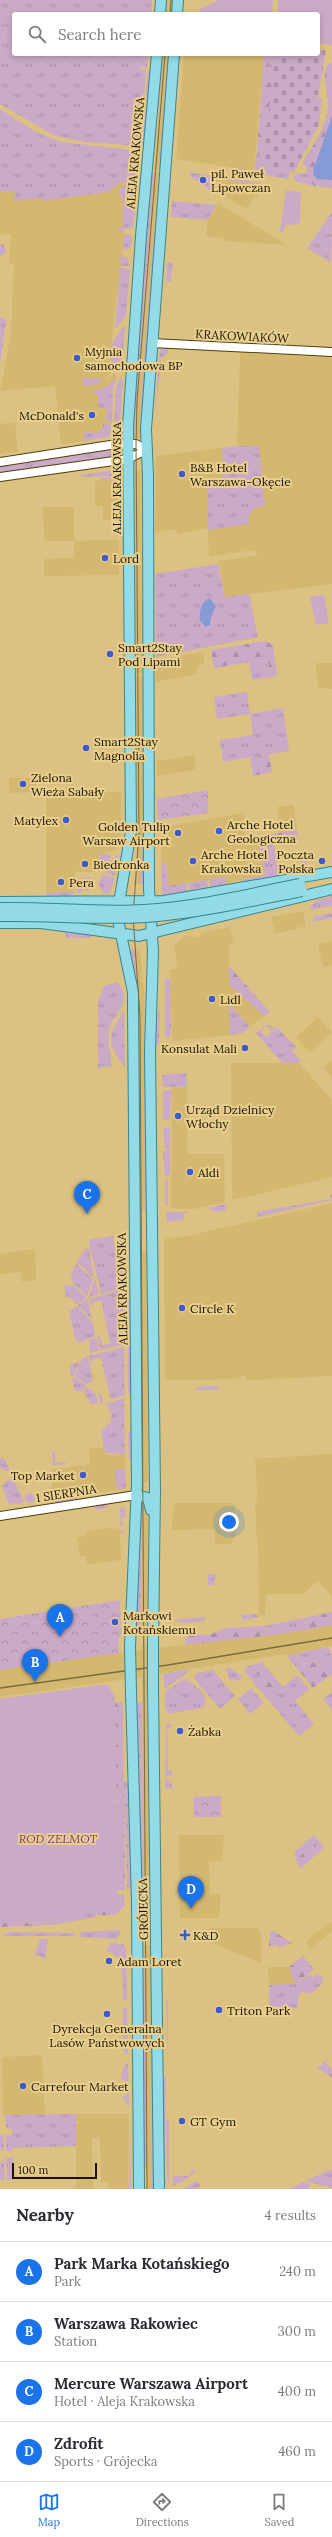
<!DOCTYPE html>
<html lang="en">
<head>
<meta charset="utf-8">
<style>
	:root { --surface:#fff; --page:#f7f7f7; --text:#2b2b33; --muted:#7c7c81; --line:#e1e1e2; --accent:#1a73e8 }
	body { margin:0; font-family:Lora,serif; background:var(--page); color:var(--text) }
	.scale { position:absolute; left:12px; bottom:10px; width:85px; box-sizing:border-box; padding-left:4px; border:2px solid #1b1200; border-top:0; font-size:11px; line-height:14px; white-space:nowrap; color:#1b1200; -webkit-text-stroke:3px #e9cf8e; paint-order:stroke }
	.you { position:absolute; left:229px; top:1522px; width:14px; height:14px; margin:-10px; border:3px solid #fff; border-radius:50%; background:#1a73e8; box-shadow:0 0 0 6px #1a73e833 }
	.badge { display:grid; place-items:center; width:26px; height:26px; border-radius:50%; background:var(--accent); color:#fff; font-size:13px; font-weight:700 }
	.pin { position:absolute; translate:-50% -33px; filter:drop-shadow(0 1px 2px #0008) }
	.pin::after { content:''; position:absolute; top:21px; width:14px; height:12px; background:inherit; clip-path:polygon(0 0,100% 0,50% 100%) }
	.list { margin:0; padding:0; list-style:none }
	h2 { display:flex; justify-content:space-between; align-items:center; height:52px; margin:0; padding:0 16px; font-size:17px }
	h2 small { font-size:13px; font-weight:400; color:var(--muted) }
	.list li { display:grid; grid-template-columns:26px 1fr auto; gap:12px; align-items:center; box-sizing:border-box; height:60px; padding:0 16px; border-top:1px solid var(--line) }
	.list b { display:block; font-size:15px; white-space:nowrap }
	.list p { margin:0; font-size:13px; white-space:nowrap; color:var(--muted) }
	.list em { font-size:13px; font-style:normal; color:var(--muted) }
	.icon { flex:none; width:22px; height:22px; fill:none; stroke:currentColor; stroke-width:2; stroke-linecap:round; stroke-linejoin:round }
	.map { position:relative; flex:none; width:332px; height:2189px; overflow:hidden }
	.search { position:absolute; background:var(--surface); box-shadow:0 2px 6px #0003; left:12px; right:12px; top:12px; height:44px; display:flex; align-items:center; gap:10px; box-sizing:border-box; padding:0 14px; border-radius:4px; color:var(--muted); font-size:15px }
	.sheet { height:292px; background:var(--surface) }
	nav { display:flex; justify-content:space-around; align-items:center; box-sizing:border-box; height:56px; border-top:1px solid var(--line); background:var(--surface); font-size:11px; color:var(--muted) }
	nav a { display:grid; justify-items:center; gap:2px }
	nav .on { color:var(--accent) }
	.map>svg:first-child { display:block }
	.built { fill:#d4b870 }
	.grass { fill:url(#grass-tufts) }
	.forest { fill:url(#forest-firs) }
	.cemetery { fill:url(#cemetery-stones) }
	.park { fill:url(#park-crowns) }
	.garden { fill:#caaac7 }
	.water { fill:#869bd5 }
	.lines { fill:none; stroke-linecap:round; stroke-linejoin:round }
	.minor-casing { stroke:#503f0b; stroke-width:10 }
	.major-casing { stroke:#3a868c; stroke-width:12 }
	.minor { stroke:#fff; stroke-width:8 }
	.major { stroke:#93dce7; stroke-width:10 }
	.tram { stroke:#7b6a41; stroke-width:1 }
	.rail { stroke:#7b6a41; stroke-width:1.5 }
	.major-bridge-casing { stroke:#3a868c; stroke-width:12; stroke-linecap:butt }
	.major-bridge { stroke:#93dce7; stroke-width:10 }
	.poi-dot { fill:#3e5acd; stroke:#e9cf8e; stroke-width:1.5 }
	.labels { text-anchor:middle; dominant-baseline:central; stroke-width:4; stroke-linejoin:round; paint-order:stroke }
	.street-label { font-size:12px; fill:#1b1200; stroke:#e9cf8e }
	.poi-label { font-size:12px; fill:#1b1200; stroke:#e9cf8e; text-anchor:start }
	.park-label { font-size:12px; font-style:italic; fill:#783976; stroke:#e9cf8e }
</style>
</head>
<body>
<div class="map">
<svg width="332" height="2189" viewBox="0 0 332 2189">
	<defs>
		<pattern id="grass-tufts" width="24" height="20" patternUnits="userSpaceOnUse"><rect width="24" height="20" fill="#caaac7"/><path d="M3 7l-1-3M5 7V3M7 7l1-3M15 17l-1-3M17 17v-4M19 17l1-3" fill="none" stroke="#ad91a9"/></pattern>
		<pattern id="forest-firs" width="22" height="20" patternUnits="userSpaceOnUse"><rect width="22" height="20" fill="#caaac7"/><path d="M5 1l3.5 6h-7zM16 11l3.5 6h-7z" fill="#ad91a9"/></pattern>
		<pattern id="cemetery-stones" width="16" height="16" patternUnits="userSpaceOnUse"><rect width="16" height="16" fill="#caaac7"/><path d="M2 7V4a2 2 0 0 1 4 0v3zM10 15v-3a2 2 0 0 1 4 0v3z" fill="#ad91a9"/></pattern>
		<pattern id="park-crowns" width="20" height="18" patternUnits="userSpaceOnUse"><rect width="20" height="18" fill="#caaac7"/><path d="M2 6a3 3 0 1 1 6 0M12 15a3 3 0 1 1 6 0" fill="none" stroke="#ad91a9"/></pattern>
	</defs>
	<rect width="100%" height="100%" fill="#dbc282"/>
	<path class="built" d="M167 0H173L171 14H166Z
		M163 54H168L159 169 155 168Z
		M184 54H264L254 171 176 159Z
		M154 173H159L141 401 140 438H134Z
		M214 178 260 185 258 197 255 196 246 209 212 188Z
		M129 180 128 186 122 187 125 196 123 257 118 259 121 260V266L118 268 120 271 110 360 111 372 105 383 114 373 117 377 107 387 94 390V394H98V398L109 408 105 421H112V424L102 423 103 430 99 433 84 432V441L61 444 55 386 0 391 11 334 14 263 9 264 11 234 0 235V191L15 192V201L41 198Z
		M218 203 287 245 225 241 224 238 206 236 208 220Z
		M240 353 332 357V584L225 597 219 561 258 555 253 550 209 557 208 530 249 524 248 516 255 508 259 447 237 446Z
		M15 422 18 452 0 454V424Z
		M222 448V480L208 511V528L178 534 176 529 155 532 156 456Z
		M141 470 142 673H136L135 471Z
		M111 479 117 484 119 520H103V506H95V481Z
		M43 507H74V541L119 540V575L44 576V559L74 558V541H44Z
		M203 652 205 664 197 666V674L156 682V660Z
		M316 663H332V689L318 688Z
		M136 677H142L143 840 140 884 134 885 137 838Z
		M195 755V770L157 776V761Z
		M9 778H36V792L9 793Z
		M46 791 121 792V836L118 837V849L99 855V859L96 860V869L92 872H78L75 870V892L46 893Z
		M294 805 297 830 280 833 277 807Z
		M243 813 245 839 257 837 265 875 226 883 225 877 169 886 166 863H161L162 827Z
		M303 911 306 926 275 934 271 917Z
		M230 927 234 940 229 946V984L264 1016 250 1027 230 1005V1035L172 1041 170 969H175L177 965 174 945 183 937 192 936 198 938 202 933Z
		M332 941V965L323 967 318 944Z
		M134 949H140L144 993 145 1210H140L138 993Z
		M318 1017 332 1032 310 1053 296 1037Z
		M332 1060V1078L323 1067Z
		M231 1063H299L332 1100V1177L232 1200Z
		M187 1087V1154H224L225 1202 194 1209H175L171 1206 172 1088Z
		M332 1203V1376L251 1380H246V1376H240L239 1379 165 1380 164 1239 192 1235Z
		M35 1249 36 1280 22 1282 21 1272 0 1274V1254Z
		M141 1252H146L148 1482H142Z
		M89 1448H104L108 1455 125 1454 126 1489 55 1498 52 1495V1469L90 1465Z
		M332 1454V1597L318 1581 303 1594H266L265 1616 259 1615 258 1544H257L255 1502H257L256 1465 254 1459Z
		M142 1499 148 1502 147 1627H141Z
		M174 1503H235V1535L232 1544H215V1529L172 1530Z
		M109 1528 120 1529 121 1560 87 1564 86 1556H80L77 1538 86 1536 85 1532Z
		M332 1625V1646L287 1656 285 1654 147 1676 150 1904H144L142 1677 0 1697V1670L141 1650 142 1643H147V1649L281 1634Z
		M179 1835H224L222 1861H209L210 1894H221L219 1918H180Z
		M332 1921V1931L311 1949 306 1943 310 1938Z
		M209 1928H257L261 1932V1963L209 1942Z
		M144 1945H151L152 2189H147Z
		M268 1967H289L295 1984 269 1985Z
		M42 2055 45 2115H3L2 2057Z
		M76 2114H129L128 2189H109L108 2182H101L100 2137 92 2138 93 2187 95 2189H76Z"/>
	<path class="grass" d="M0 0H152L151 14H14V54H148L147 67H141V70L146 69 142 122 127 124 142 123 140 146 85 142 55 136 0 104Z
		M161 54H163L159 107H157Z
		M168 54H170L162 169H159Z
		M268 54H275V57L271 58 269 82 267 84Z
		M148 70H151L147 105 145 104Z
		M145 108H148L145 143 142 145Z
		M0 109 36 132 61 142 140 151 137 182H120L108 192 42 201 41 198 14 201 15 192 0 191Z
		M257 152 264 157 263 166 290 171 288 179 236 171V168L254 171Z
		M152 173H154L134 438 132 435 133 401Z
		M299 173 313 175 315 178 310 181 317 187 295 181 293 177Z
		M209 175 260 183V185L214 178 213 185Z
		M122 186H131L137 188 133 227 121 231 118 228 123 226V197L119 196V190Z
		M172 201 216 205 208 220 171 217Z
		M332 212V239H328L325 244 328 254 323 258 307 248Z
		M154 233H156L140 437 141 401Z
		M131 234 132 245 128 249 123 250 124 235Z
		M4 244 6 252 0 256V245Z
		M121 257H127L130 266H121V260L117 259Z
		M167 262H173L171 282H166Z
		M118 268 130 269 126 316 115 329 120 271Z
		M0 318H4L6 320 0 365Z
		M125 325 122 371C99 360 113 339 125 325Z
		M164 348H168V353L159 359 160 350Z
		M159 361H161L155 419 158 369Z
		M118 376 113 387 112 421H105L108 409 98 408V394H94V390L107 387Z
		M121 377 123 381 120 422H114L116 387Z
		M83 378 103 379 98 384 83 386Z
		M102 423 112 424 109 437 84 441V432L99 433V430H103Z
		M237 446H259L265 505 255 508 249 515V524L208 530 207 482 222 479V448Z
		M111 448V458L0 474V465Z
		M111 471 118 476 81 477V475Z
		M111 477 118 478V495L117 484 111 479 101 480V478Z
		M218 564 225 597 249 594 258 637 156 657 155 574Z
		M264 660 268 662 272 677 252 680 249 662Z
		M247 692 250 714 283 708 289 751 223 762 220 740 253 735 250 714 217 719 214 697Z
		M143 829 145 883 140 884Z
		M272 834 279 872 282 875 242 882 241 880 265 875 257 837Z
		M306 850 308 867 301 868 299 851Z
		M100 854H109L111 857 99 872 96 869V860L99 859Z
		M119 855 115 876 106 873 104 870 113 858Z
		M161 863H166L169 886 186 883 188 892 165 895 162 894Z
		M103 875 115 878 109 894 103 893 98 883Z
		M89 877 93 880V885L87 892V890H82L81 893H77V879Z
		M226 877V886L211 889 209 879Z
		M207 880 208 889 190 892 188 883Z
		M75 892 73 895 57 898 46 896V893Z
		M332 896V906L311 910 310 906 316 901Z
		M332 913V918L312 922 314 917Z
		M65 932 92 936 91 938H66Z
		M134 949 138 986 140 1159H138L127 950Z
		M165 979H170L171 1035 165 1038Z
		M117 982C135 1004 113 1012 109 1030 107 1042 111 1055 112 1067L101 1066 100 1070 98 1069V1002L104 986Z
		M229 1004 250 1027 243 1033 230 1035Z
		M159 1007 160 1011 159 1046 155 1040Z
		M144 1008 147 1210H145Z
		M124 1010 125 1067C105 1042 108 1036 124 1010Z
		M267 1025 275 1027 271 1031 267 1026 261 1031 266 1037 277 1027 296 1047 292 1051 301 1061 299 1063H282L256 1033Z
		M187 1073V1087H163L162 1075Z
		M170 1150V1174L165 1176 163 1151Z
		M165 1180H168V1205L165 1206Z
		M330 1195H332V1200L258 1217 257 1212 331 1199Z
		M226 1204V1210L215 1212 208 1208Z
		M166 1212H190L183 1214 184 1220 167 1222Z
		M114 1236 113 1246H118L117 1236 124 1240V1287L101 1294 89 1242 91 1239Z
		M86 1247 89 1249 94 1278 77 1262Z
		M76 1264 93 1279 87 1296 73 1283 71 1274Z
		M95 1279 99 1294 89 1297 94 1280Z
		M73 1285 87 1298 77 1304 70 1297H66L64 1286Z
		M123 1289 125 1344 100 1350 97 1337 100 1336 102 1346 110 1343 101 1300 93 1302 92 1307 89 1299Z
		M127 1290 130 1304 131 1391 128 1395Z
		M88 1299 92 1320 78 1305Z
		M77 1306 93 1323 95 1336 79 1343 75 1338 69 1311Z
		M96 1337 99 1351 90 1353 89 1340Z
		M124 1347 125 1395 100 1403 98 1395 101 1394 103 1402 111 1400 101 1358 93 1359 92 1365 89 1356Z
		M88 1356 93 1381 86 1385 75 1376 82 1359Z
		M80 1361 74 1376H71L69 1366Z
		M74 1377 86 1386 83 1391H75L72 1378Z
		M217 1386 220 1390H195L198 1387Z
		M87 1387 96 1394 98 1404H91L84 1392Z
		M124 1398 125 1454 105 1453 101 1432 111 1421V1412L106 1404Z
		M131 1430 132 1460 129 1461 128 1432Z
		M55 1449V1462H64L67 1464 53 1465 52 1453Z
		M4 1458 11 1473 0 1468V1459Z
		M125 1469 126 1488 117 1489 115 1469Z
		M12 1477 13 1478 24 1503 9 1504 2 1486Z
		M25 1498a5 5 0 1 1 10 0a5 5 0 1 1-10 0Z
		M78 1497 77 1501 56 1503 57 1500Z
		M142 1499 141 1627 135 1629 141 1500Z
		M109 1502 107 1508 98 1510 93 1507Z
		M125 1507V1518H122V1522L124 1523 121 1526V1530L125 1531 124 1533H121L120 1508Z
		M255 1614 259 1617 243 1620 240 1615Z
		M205 1617V1621L184 1623 173 1620Z
		M308 1617 306 1630 266 1636 265 1626Z
		M328 1647 332 1655 319 1662 303 1663 301 1673 287 1656Z
		M265 1666 283 1687 297 1675 309 1689 295 1701 314 1724 299 1736 265 1696 274 1685 266 1681 257 1687 248 1675 263 1670Z
		M231 1668 242 1677 238 1681 229 1679 226 1669Z
		M190 1669 183 1676 164 1689V1674Z
		M213 1670 235 1696 220 1709 194 1678 197 1673Z
		M184 1679C192 1683 209 1693 205 1705L202 1708 168 1714 165 1707V1692Z
		M251 1688 264 1703 250 1714 238 1699Z
		M332 1692V1710L323 1699Z
		M136 1702H142L144 1904H142L139 1748Z
		M168 1722 172 1727 167 1728 168 1770H172V1776H167L166 1780 171 1781 172 1787 177 1789 165 1788 166 1726Z
		M124 1782H128L130 1888 127 1890Z
		M314 1835 320 1842 296 1859 294 1852Z
		M96 1911V1917L58 1924 31 1926V1923L61 1920Z
		M120 1930V1935L116 1939 80 1937 81 1932Z
		M9 1932 74 1933 75 1936H3Z
		M40 1939H48L45 1959 35 1954Z
		M111 1943 122 1944 126 1948 127 2000H123C122 1985 126 1953 106 1951Z
		M141 1945H144L147 2172 144 2158Z
		M151 1945H152L154 2189H152Z
		M310 1974 318 1984 325 1981 311 1994 302 1992 298 1996V2007L269 2016V1985L295 1984Z
		M166 1999H168V2067Z
		M127 2007 128 2054 127 2055 123 2050V2008Z
		M328 2058 326 2063 332 2069V2078L323 2071 317 2069Z
		M128 2062 129 2107 122 2096H127L126 2082 121 2078 122 2070Z
		M166 2075 165 2177 167 2185 163 2181V2081Z
		M76 2114V2146L13 2148 12 2151H6V2135H12V2129L6 2128 5 2115Z
		M166 2120H169V2185L167 2177Z
		M130 2123 131 2189H128L129 2181Z
		M4 2135V2151L0 2149V2136Z
		M13 2157V2180H7L6 2158Z
		M4 2158 5 2180H0V2164Z
		M194 2168 195 2172 185 2180 173 2186V2176H188Z
		M332 2169V2188L305 2181Z
		M196 2181 201 2185 196 2189H184Z
		M303 2182 311 2185 308 2189H290Z"/>
	<path class="forest" d="M264 54 269 56 267 84 269 82 271 58 275 57 264 157 257 152Z
		M332 62V116L313 175H305L307 167 302 163C312 147 326 128 328 107 329 93 321 79 327 65Z
		M315 178 332 180V188C324 187 314 188 310 181Z
		M328 239H332L331 263 323 258 328 254 325 244Z
		M265 641 273 645 277 676 272 677 268 662 264 660 214 668 211 650Z
		M269 754 272 772 253 776 250 758Z
		M297 830 298 840 274 844 272 834Z
		M229 966 270 1012 264 1016 229 984Z
		M332 1612V1625L306 1630 308 1617Z
		M265 1626 266 1636 185 1645V1640L190 1634 208 1635 227 1628Z
		M332 1655V1674L313 1688 301 1673V1664L319 1662Z
		M262 1662 265 1666 259 1674 249 1676 244 1671 246 1667Z
		M266 1681 271 1682 274 1687 265 1696 257 1687Z
		M123 1702 125 1890 118 1891 115 1703Z
		M320 1842 324 1848 300 1869 296 1859Z
		M124 1894 125 1905 115 1915H96V1911L118 1910V1895Z
		M0 1923H31V1926L0 1927Z
		M273 1931 292 1943 278 1948 277 1945 269 1946 270 1932Z
		M303 1956 314 1969 295 1984 289 1967Z
		M313.5 1979a4.5 4.5 0 1 1 9 0a4.5 4.5 0 1 1-9 0Z"/>
	<path class="cemetery" d="M318 50H326L318 98H322L319 125 294 172 263 166 275 54H318Z"/>
	<path class="park" d="M189 172 214 176 211 191 191 177Z
		M208 790V813L158 820 157 799Z
		M208 1574H216L214 1585H208Z
		M120 1600 121 1634 118 1640 119 1653 0 1670V1619Z
		M221 1796V1817H194L193 1797Z"/>
	<path class="garden" d="M218 0H273L272 14H200V9Z
		M278 0H332V45L318 43V14H277Z
		M286 190 301 192 300 222 295 225 286 224 283 233 280 231Z
		M324 595 329 623 316 625 310 597Z
		M172 1090 170 1119 163 1120V1091Z
		M170 1127V1149H165L163 1128Z
		M100 1685H108L115 1697 118 1910C95 1911 81 1916 59 1920 39 1923 20 1923 0 1923V1699Z"/>
	<path class="water" d="M332 116V180L317 179 313 175 314 168Z
		M210 598 216 606 211 616 210 625 206 627 200 621C199 612 201 601 210 598Z"/>
	<g class="lines">
		<defs>
			<path id="minor" d="M152 343 332 352
				M0 462 117 444H136L146 450
				M0 477 128 459 146 450
				M0 1516 136 1495"/>
			<path id="major" d="M160 14 161 0
				M177 14 178 0
				M0 902 164 901 332 872
				M0 923H41L139 936 332 889
				M136 1495 148 1498 151 1510
				M130 1647 137 1484 133 1007V992L117 915 131 831 128 427 141 236 157 54
				M153 1647 155 1489 150 1051 153 951 149 889 148 476 146 429 174 54
				M153 1688 159 2189
				M131 1691 137 1902 139 2189"/>
		</defs>
		<use href="#minor" class="minor-casing"/>
		<use href="#major" class="major-casing"/>
		<use href="#minor" class="minor"/>
		<use href="#major" class="major"/>
		<path class="tram" d="M170 14 171 0
			M147 2189 140 1016 133 916 139 834 136 444 137 401 165 54"/>
		<path class="rail" d="M0 1688 168 1665 332 1638"/>
		<defs>
			<path id="major-bridge" d="M0 908C48 907 96 913 144 910 197 907 249 894 300 884
				M0 916C49 915 97 920 146 917 199 913 250 901 302 891
				M130 1647 131 1691
				M153 1647V1688"/>
		</defs>
		<use href="#major-bridge" class="major-bridge-casing"/>
		<use href="#major-bridge" class="major-bridge"/>
	</g>
	<g class="poi-dot">
		<circle cx="203" cy="180" r="4"/>
		<circle cx="77" cy="358" r="4"/>
		<circle cx="92" cy="415" r="4"/>
		<circle cx="182" cy="474" r="4"/>
		<circle cx="105" cy="558" r="4"/>
		<circle cx="110" cy="654" r="4"/>
		<circle cx="86" cy="748" r="4"/>
		<circle cx="23" cy="784" r="4"/>
		<circle cx="66" cy="820" r="4"/>
		<circle cx="219" cy="831" r="4"/>
		<circle cx="178" cy="833" r="4"/>
		<circle cx="193" cy="861" r="4"/>
		<circle cx="322" cy="861" r="4"/>
		<circle cx="85" cy="864" r="4"/>
		<circle cx="61" cy="882" r="4"/>
		<circle cx="212" cy="999" r="4"/>
		<circle cx="245" cy="1048" r="4"/>
		<circle cx="178" cy="1116" r="4"/>
		<circle cx="190" cy="1172" r="4"/>
		<circle cx="182" cy="1308" r="4"/>
		<circle cx="83" cy="1475" r="4"/>
		<circle cx="115" cy="1622" r="4"/>
		<circle cx="180" cy="1731" r="4"/>
		<path d="M183 1929h4v4h4v4h-4v4h-4v-4h-4v-4h4z"/>
		<circle cx="109" cy="1961" r="4"/>
		<circle cx="219" cy="2010" r="4"/>
		<circle cx="107" cy="2014" r="4"/>
		<circle cx="23" cy="2086" r="4"/>
		<circle cx="182" cy="2121" r="4"/>
	</g>
	<g class="labels">
		<g class="street-label">
			<text transform="translate(135 153) rotate(-85)">ALEJA KRAKOWSKA</text>
			<text transform="translate(242 336) rotate(3)">KRAKOWIAKÓW</text>
			<text transform="translate(116 478) rotate(-90)">ALEJA KRAKOWSKA</text>
			<text transform="translate(122 1289) rotate(-91)">ALEJA KRAKOWSKA</text>
			<text transform="translate(66 1493) rotate(-9)">1 SIERPNIA</text>
			<text transform="translate(143 1909) rotate(-91)">GRÓJECKA</text>
		</g>
		<g class="poi-label">
			<text x="211" y="173">pil. Paweł<tspan x="211" dy="14">Lipowczan</tspan></text>
			<text x="85" y="351">Myjnia<tspan x="85" dy="14">samochodowa BP</tspan></text>
			<text x="84" y="415" text-anchor="end">McDonald's</text>
			<text x="190" y="467">B&amp;B Hotel<tspan x="190" dy="14">Warszawa-Okęcie</tspan></text>
			<text x="113" y="558">Lord</text>
			<text x="118" y="647">Smart2Stay<tspan x="118" dy="14">Pod Lipami</tspan></text>
			<text x="94" y="741">Smart2Stay<tspan x="94" dy="14">Magnolia</tspan></text>
			<text x="31" y="777">Zielona<tspan x="31" dy="14">Wieża Sabały</tspan></text>
			<text x="58" y="820" text-anchor="end">Matylex</text>
			<text x="227" y="824">Arche Hotel<tspan x="227" dy="14">Geologiczna</tspan></text>
			<text x="170" y="826" text-anchor="end">Golden Tulip<tspan x="170" dy="14">Warsaw Airport</tspan></text>
			<text x="201" y="854">Arche Hotel<tspan x="201" dy="14">Krakowska</tspan></text>
			<text x="314" y="854" text-anchor="end">Poczta<tspan x="314" dy="14">Polska</tspan></text>
			<text x="93" y="864">Biedronka</text>
			<text x="69" y="882">Pera</text>
			<text x="220" y="999">Lidl</text>
			<text x="237" y="1048" text-anchor="end">Konsulat Mali</text>
			<text x="186" y="1109">Urząd Dzielnicy<tspan x="186" dy="14">Włochy</tspan></text>
			<text x="198" y="1172">Aldi</text>
			<text x="190" y="1308">Circle K</text>
			<text x="75" y="1475" text-anchor="end">Top Market</text>
			<text x="123" y="1615">Markowi<tspan x="123" dy="14">Kotańskiemu</tspan></text>
			<text x="188" y="1731">Żabka</text>
			<text x="193" y="1935">K&amp;D</text>
			<text x="117" y="1961">Adam Loret</text>
			<text x="227" y="2010">Triton Park</text>
			<text x="107" y="2028" text-anchor="middle">Dyrekcja Generalna<tspan x="107" dy="14">Lasów Państwowych</tspan></text>
			<text x="31" y="2086">Carrefour Market</text>
			<text x="190" y="2121">GT Gym</text>
		</g>
		<g class="park-label">
			<text x="58" y="1838">ROD ZELMOT</text>
		</g>
	</g>
</svg>
<div class="scale">100 m</div>
<div class="you"></div>
<div class="pin badge" style="left:60px;top:1637px">A</div>
<div class="pin badge" style="left:35px;top:1682px">B</div>
<div class="pin badge" style="left:87px;top:1214px">C</div>
<div class="pin badge" style="left:191px;top:1909px">D</div>
<div class="search"><svg class="icon" aria-label="search" viewBox="0 0 24 24"><circle cx="10" cy="10" r="6"/><path d="M15 15l6 6"/></svg>Search here</div>
</div>
<section class="sheet">
<h2>Nearby<small>4 results</small></h2>
<ul class="list">
<li><span class="badge">A</span><div><b>Park Marka Kotańskiego</b><p>Park</p></div><em>240 m</em></li>
<li><span class="badge">B</span><div><b>Warszawa Rakowiec</b><p>Station</p></div><em>300 m</em></li>
<li><span class="badge">C</span><div><b>Mercure Warszawa Airport</b><p>Hotel · Aleja Krakowska</p></div><em>400 m</em></li>
<li><span class="badge">D</span><div><b>Zdrofit</b><p>Sports · Grójecka</p></div><em>460 m</em></li>
</ul>
</section>
<nav>
<a class="on"><svg class="icon" aria-label="map" viewBox="0 0 24 24"><path d="M3 6l6-2 6 2 6-2v14l-6 2-6-2-6 2zM9 4v14M15 6v14"/></svg>Map</a>
<a><svg class="icon" aria-label="directions" viewBox="0 0 24 24"><path d="M12 3l9 9-9 9-9-9zM9 14v-3h6M13 9l2 2-2 2"/></svg>Directions</a>
<a><svg class="icon" aria-label="saved" viewBox="0 0 24 24"><path d="M7 4h10v16l-5-4-5 4z"/></svg>Saved</a>
</nav>
</body>
</html>
